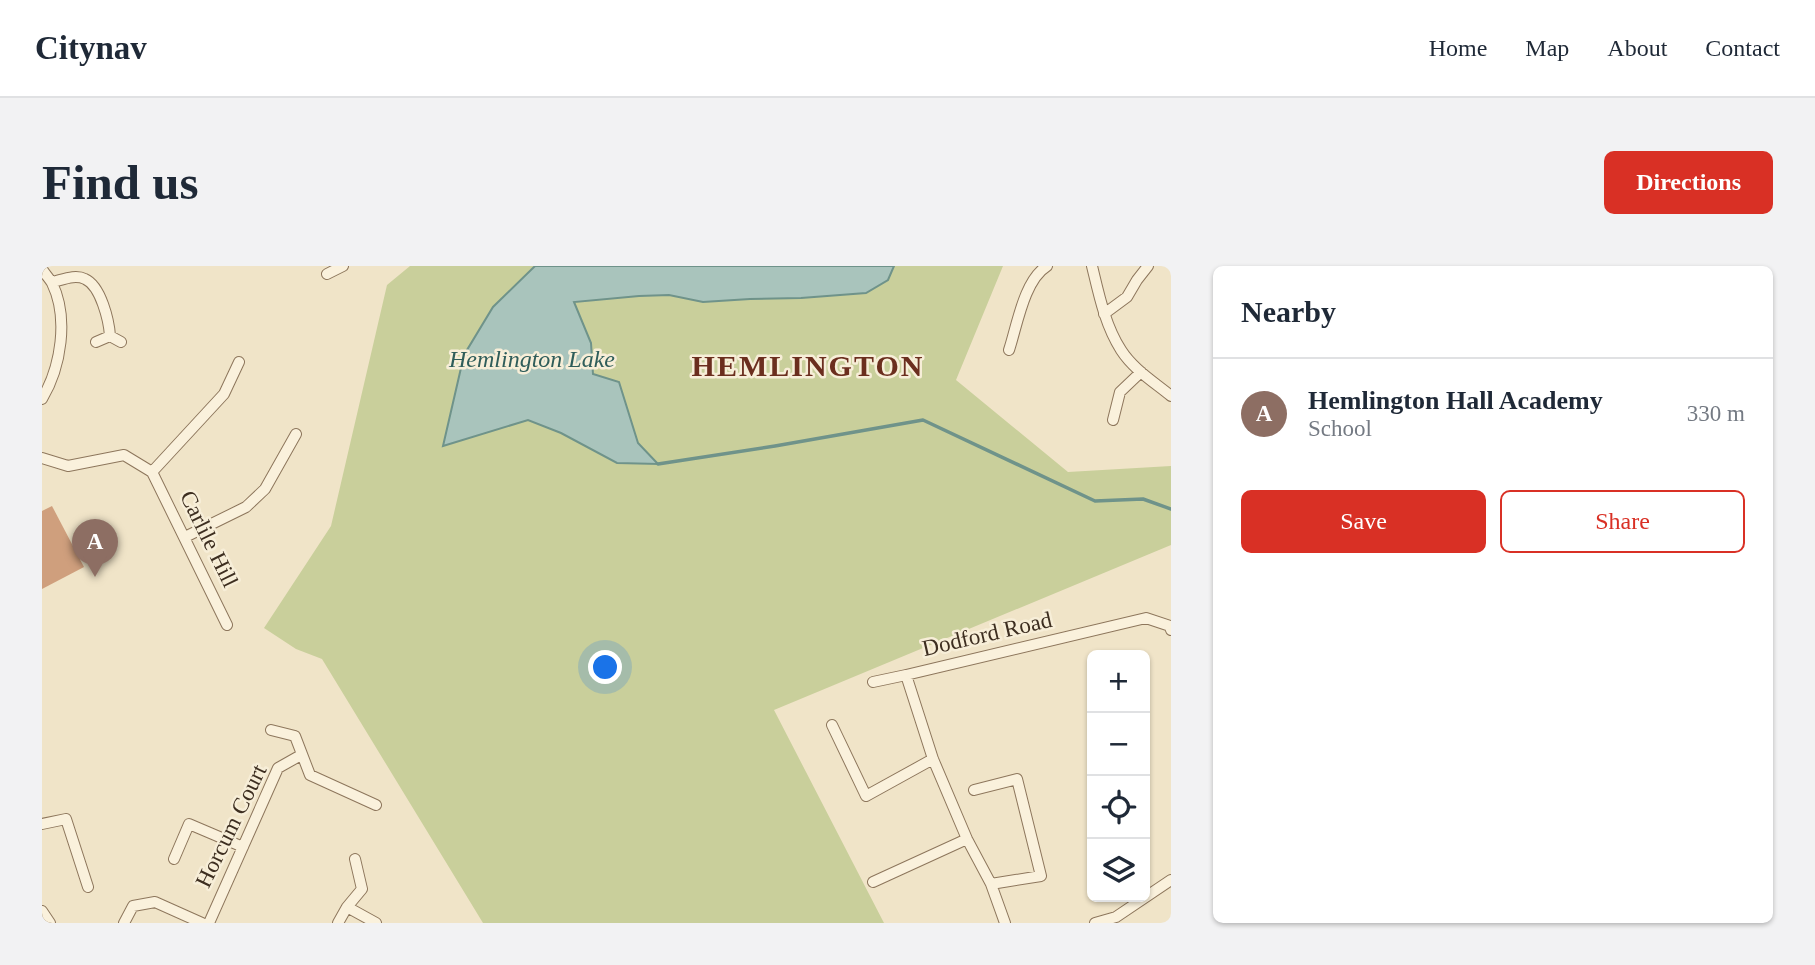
<!DOCTYPE html>
<html lang="en">
<head>
<meta charset="utf-8">
<style>
	:root { --surface:#fff; --page:#f2f2f3; --text:#1f2937; --muted:#747a83; --line:#e0e1e3; --accent:#d93025 }
	body { margin:0; font-family:"Times New Roman",serif; background:var(--page); color:var(--text) }
	.controls { position:absolute; right:21px; bottom:21px; display:grid; overflow:hidden; border-radius:10px; box-shadow:0 2px 5px #0004 }
	.controls button { width:63px; height:63px; display:grid; place-items:center; padding:0; border:0; border-bottom:2px solid var(--line); background:var(--surface); color:var(--text); font:35px sans-serif }
	.you { position:absolute; left:564px; top:402px; width:24px; height:24px; margin:-18px; border:5px solid #fff; border-radius:50%; background:#1a73e8; box-shadow:0 0 0 10px #1a73e833 }
	.badge { display:grid; place-items:center; width:46px; height:46px; border-radius:50%; background:var(--accent); color:#fff; font-size:23px; font-weight:700 }
	.pin { position:absolute; translate:-50% -58px; filter:drop-shadow(0 2px 4px #0008) }
	.pin::after { content:''; position:absolute; top:37px; width:24px; height:21px; background:inherit; clip-path:polygon(0 0,100% 0,50% 100%) }
	.list { margin:0; padding:0; list-style:none }
	h2 { display:flex; justify-content:space-between; align-items:center; height:91px; margin:0; padding:0 28px; font-size:30px }
	h2 small { font-size:23px; font-weight:400; color:var(--muted) }
	.list li { display:grid; grid-template-columns:46px 1fr auto; gap:21px; align-items:center; box-sizing:border-box; height:112px; padding:0 28px; border-top:2px solid var(--line) }
	.list b { display:block; font-size:26px; white-space:nowrap }
	.list p { margin:0; font-size:23px; white-space:nowrap; color:var(--muted) }
	.list em { font-size:23px; font-style:normal; color:var(--muted) }
	.actions { display:flex; gap:14px; padding:21px 28px }
	.actions a { flex:1; padding:16px 0; border:2px solid var(--accent); border-radius:10px; text-align:center; font-size:24px; color:var(--accent) }
	.actions .main { background:var(--accent); color:#fff }
	.icon { flex:none; width:38px; height:38px; fill:none; stroke:currentColor; stroke-width:2; stroke-linecap:round; stroke-linejoin:round }
	.map { position:relative; flex:none; width:1129px; height:657px; overflow:hidden; border-radius:10px }
	header { display:flex; align-items:center; gap:42px; box-sizing:border-box; height:98px; padding:0 35px; background:var(--surface); border-bottom:2px solid var(--line) }
	header strong { font-size:33px }
	nav { display:flex; gap:38px; margin-inline-start:auto; font-size:24px }
	.intro { display:flex; align-items:center; justify-content:space-between; box-sizing:border-box; height:168px; padding:0 42px }
	h1 { margin:0; font-size:49px }
	.button { padding:18px 32px; border-radius:10px; background:var(--accent); color:#fff; font-size:24px; font-weight:700 }
	main { display:flex; gap:42px; padding:0 42px }
	aside { flex:1; background:var(--surface); border-radius:10px; box-shadow:0 2px 5px #0004 }
	.map>svg:first-child { display:block }
	.green { fill:#c9cf9b }
	.water { fill:#a9c4bc; stroke:#6f938a; stroke-width:2 }
	.lines { fill:none; stroke-linecap:round; stroke-linejoin:round }
	.stream { stroke:#6f938a; stroke-width:3.5 }
	.building { fill:#cf9f7d }
	.minor-casing { stroke:#8d765c; stroke-width:12 }
	.minor { stroke:#faf1dc; stroke-width:10 }
	.labels { text-anchor:middle; dominant-baseline:central; stroke-width:5; stroke-linejoin:round; paint-order:stroke }
	.street-label { font-size:23px; fill:#3d2e20; stroke:#f7eed8 }
	.water-label { font-size:24px; font-style:italic; fill:#2f5d5a; stroke:#f7eed8 }
	.district-label { font-size:30px; font-weight:bold; letter-spacing:2px; fill:#6b2e1e; stroke:#f7eed8 }
</style>
</head>
<body>
<header>
<strong>Citynav</strong>
<nav><a>Home</a><a>Map</a><a>About</a><a>Contact</a></nav>
</header>
<div class="intro"><h1>Find us</h1><a class="button">Directions</a></div>
<main>
<div class="map">
<svg width="1129" height="657" viewBox="0 0 1129 657">
	<rect width="100%" height="100%" fill="#f0e4c8"/>
	<path class="green" d="M368 0H961L914 114 1026 206 1129 200V279L732 444 842 657H441L280 393 254 383 222 362 289 260 345 19Z"/>
	<path class="water" d="M493 0H852L846 14 824 27 759 32 708 33 661 36 627 29 597 30 532 36 549 77 551 108 577 116 596 177 616 198 575 197 519 167 486 154 401 180 422 89 451 41Z"/>
	<g class="lines">
		<path class="stream" d="M616 198 733 180 881 154 1053 235 1101 233 1129 243"/>
	</g>
	<path class="building" d="M10 240 42 301 0 323V245Z"/>
	<g class="lines">
		<defs>
			<path id="minor" d="M1050 0C1057 29 1063 59 1079 84 1091 103 1112 116 1129 130
				M0 3C3 8 7 12 10 17 27 52 19 101 0 133
				M285 8 301 0
				M10 16C20 14 33 8 43 13 59 20 67 55 68 70
				M1062 48 1085 31 1095 14 1106 0
				M54 76 68 70 79 76
				M967 84C975 60 982 14 1005 0
				M1071 154 1078 126 1099 106
				M0 192 26 200 82 189 110 206 185 359
				M110 206 182 128 197 96
				M143 271 204 241 223 223 254 168
				M831 416 864 409
				M790 459 824 530 891 493
				M229 464 253 470 268 509 334 539
				M932 524 975 513 999 610 949 618
				M0 558 24 553 46 621
				M132 593 147 558 201 581
				M831 616 925 573
				M305 641 334 657
				M0 645 8 657
				M82 657 91 640 113 636 160 657
				M167 657 236 502 259 489
				M296 657 305 641 320 623 313 593
				M963 657 949 618 925 573 891 493 864 409 1104 352 1128 360 1129 364
				M1053 657 1074 651 1129 614"/>
		</defs>
		<use href="#minor" class="minor-casing"/>
		<use href="#minor" class="minor"/>
	</g>
	<g class="labels">
		<g class="street-label">
			<text transform="translate(167 273) rotate(64)">Carlile Hill</text>
			<text transform="translate(945 368) rotate(-13)">Dodford Road</text>
			<text transform="translate(189 560) rotate(-64)">Horcum Court</text>
		</g>
		<g class="water-label">
			<text x="490" y="93">Hemlington Lake</text>
		</g>
		<g class="district-label">
			<text x="766" y="99">HEMLINGTON</text>
		</g>
	</g>
</svg>
<div class="controls">
<button>+</button>
<button>−</button>
<button><svg class="icon" aria-label="locate" viewBox="0 0 24 24"><circle cx="12" cy="12" r="6"/><path d="M12 2v4M12 18v4M2 12h4M18 12h4"/></svg></button>
<button><svg class="icon" aria-label="layers" viewBox="0 0 24 24"><path d="M12 4l9 5-9 5-9-5zM3 14l9 5 9-5"/></svg></button>
</div>
<div class="you"></div>
<div class="pin badge" style="left:53px;top:311px;background:#8d6e63">A</div>
</div>
<aside>
<h2>Nearby<small></small></h2>
<ul class="list">
<li><span class="badge" style="background:#8d6e63">A</span><div><b>Hemlington Hall Academy</b><p>School</p></div><em>330 m</em></li>
</ul>
<div class="actions"><a class="main">Save</a><a>Share</a></div>
</aside>
</main>
</body>
</html>
